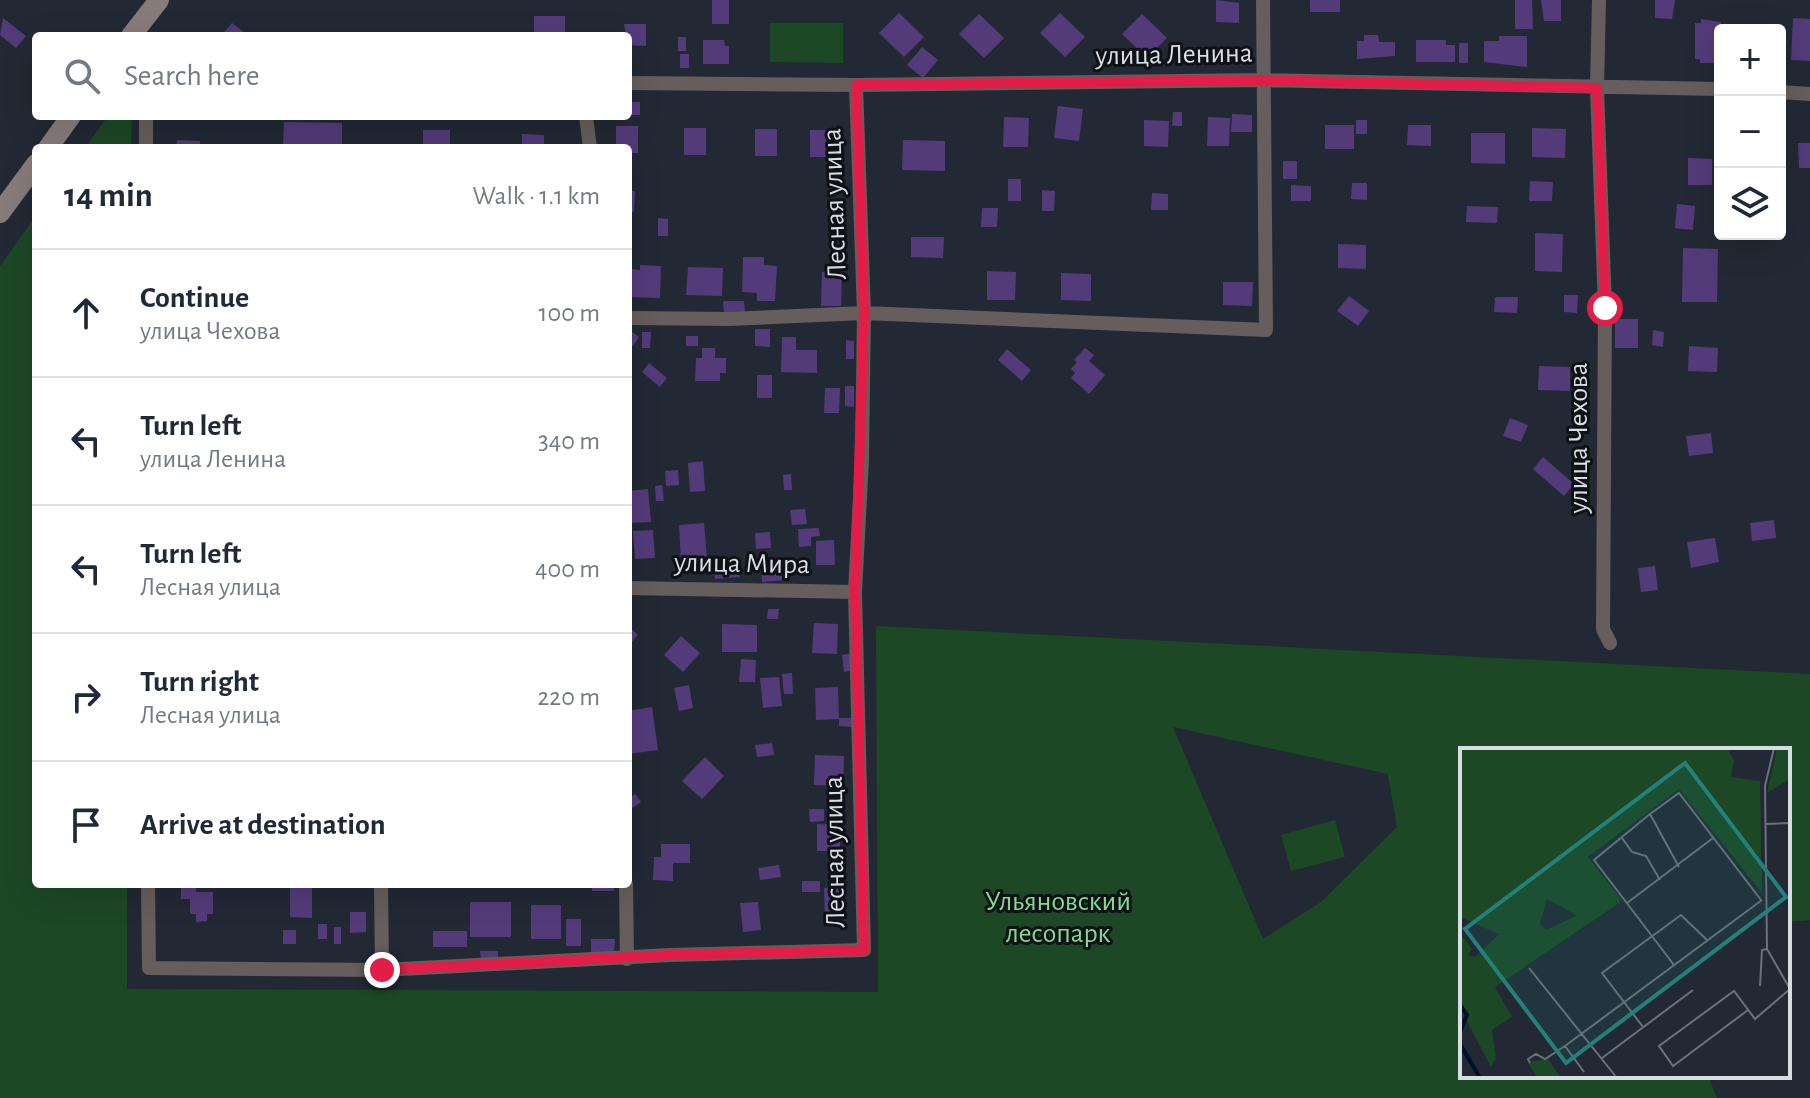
<!DOCTYPE html>
<html lang="en">
<head>
<meta charset="utf-8">
<style>
	:root { --surface:#fff; --page:#f6f6f7; --text:#1f2937; --muted:#747a83; --line:#e0e1e3 }
	body { margin:0; font-family:"Alegreya Sans",sans-serif; background:var(--page); color:var(--text) }
	.controls { position:absolute; right:24px; top:24px; display:grid; overflow:hidden; border-radius:8px; box-shadow:0 8px 32px #0002 }
	.controls button { width:72px; height:72px; display:grid; place-items:center; padding:0; border:0; border-bottom:2px solid var(--line); background:var(--surface); color:var(--text); font:40px sans-serif }
	.stop { position:absolute; width:24px; height:24px; margin:-18px; border:6px solid #e11d48; border-radius:50%; background:#fff }
	.stop.end { background:#e11d48; border-color:#fff; box-shadow:0 2px 8px #0008 }
	.list { margin:0; padding:0; list-style:none }
	h2 { display:flex; justify-content:space-between; align-items:center; height:104px; margin:0; padding:0 32px; font-size:34px }
	h2 small { font-size:26px; font-weight:400; color:var(--muted) }
	.list li { display:grid; grid-template-columns:52px 1fr auto; gap:24px; align-items:center; box-sizing:border-box; height:128px; padding:0 32px; border-top:2px solid var(--line) }
	.list b { display:block; font-size:30px; white-space:nowrap }
	.list p { margin:0; font-size:26px; white-space:nowrap; color:var(--muted) }
	.list em { font-size:26px; font-style:normal; color:var(--muted) }
	.icon { flex:none; width:44px; height:44px; fill:none; stroke:currentColor; stroke-width:2; stroke-linecap:round; stroke-linejoin:round }
	.map { position:relative; flex:none; width:1810px; height:1098px; overflow:hidden }
	.search { position:absolute; background:var(--surface); box-shadow:0 8px 32px #0002; left:32px; top:32px; width:600px; height:88px; display:flex; align-items:center; gap:20px; box-sizing:border-box; padding:0 28px; border-radius:8px; color:var(--muted); font-size:30px }
	.panel { position:absolute; background:var(--surface); box-shadow:0 8px 32px #0002; left:32px; top:144px; width:600px; height:744px; border-radius:8px }
	.map>svg:first-child { display:block }
	.green { fill:#1c4826; fill-rule:evenodd }
	.building { fill:#533b7a }
	.lines { fill:none; stroke-linecap:round; stroke-linejoin:round }
	.street { stroke:#665e5d; stroke-width:14 }
	.secondary { stroke:#887c7b; stroke-width:20 }
	.route { stroke:#e11d48; stroke-width:10 }
	.labels { text-anchor:middle; dominant-baseline:central; stroke-width:6; stroke-linejoin:round; paint-order:stroke }
	.street-label { font-size:28px; fill:#d8dce3; stroke:#0e1116 }
	.park-label { font-size:28px; fill:#80da90; stroke:#0e1116 }
	.inset-river { fill:none; stroke:#000f2b; stroke-width:4 }
	.inset-road { fill:none; stroke:#6b717a; stroke-width:2 }
	.view { fill:#23807a; fill-opacity:0.15; stroke:#23807a; stroke-width:4 }
	.inset-edge { fill:none; stroke:#d8dce3; stroke-width:4 }
</style>
</head>
<body>
<div class="map">
<svg width="1810" height="1098" viewBox="0 0 1810 1098">
	<rect width="100%" height="100%" fill="#222934"/>
	<path class="green" d="M770 23H843V63L770 62Z
		M108 116 132 118 131 148H85Z
		M36 216V884H127V989L878 992 876 626 1810 674V920L1788 922V750H1462V1076H1708L1717 1098H0V266ZM1173 727 1388 774 1397 827 1321 902 1263 939Z
		M1335 820 1345 857 1291 871 1281 835Z"/>
	<path class="building" d="M712 0H729V24H712Z
		M1216 0 1239 3V23L1216 22Z
		M1310 0H1340V12H1310Z
		M1515 0H1532L1533 29H1515Z
		M1541 0H1561V21H1544Z
		M1655 0H1675L1672 19 1655 18Z
		M899 13 924 37 904 57 879 33Z
		M1060 13 1085 37 1065 57 1040 33Z
		M979 14 1004 38 984 58 959 34Z
		M1142 14 1167 38 1147 58 1122 34Z
		M534 16H565V36H534Z
		M3 18 26 36 16 48 0 35Z
		M1793 18 1810 19V61L1791 60Z
		M1701 19 1721 22 1714 63H1700V59H1695V23H1701Z
		M232 23 249 36H221Z
		M624 24H646V46L628 45Z
		M1364 35H1378L1379 42H1395V56L1357 59V41H1364Z
		M1499 36H1527V67L1484 62V41H1499Z
		M678 37H686V51H678Z
		M703 40H724L725 46H729V64H703Z
		M1416 40H1446V45H1455V62H1416Z
		M1459 43H1468V63H1459Z
		M922 47 938 60 923 78 907 65Z
		M680 54H689V68H680Z
		M630 102H640V115H630Z
		M1058 106 1083 109 1079 141 1054 138Z
		M1173 112H1182V126H1172Z
		M1232 114 1252 115V132H1231Z
		M1004 117 1029 118 1028 147H1003Z
		M1208 117 1230 118 1229 146H1207Z
		M1144 120 1169 121 1168 147 1144 146Z
		M1356 120H1367V134H1356Z
		M284 122 342 123V148L283 146Z
		M1325 125H1354V149H1325Z
		M1408 125H1431V146L1407 145Z
		M616 126H638V153H628V148H616Z
		M684 128H706V155H684Z
		M1532 128 1566 129 1565 158 1532 157Z
		M755 129H777V156H755Z
		M423 130H450V148H423Z
		M810 130H832V157H810Z
		M1471 133H1505V164L1471 163Z
		M522 134 544 135V148H522Z
		M177 140 200 141V148H176Z
		M903 140 945 141V171L902 170Z
		M1798 143H1810V168H1799Z
		M1688 158 1712 159V185H1688Z
		M1283 161H1297V179H1283Z
		M1008 179H1021V201H1008Z
		M1530 181 1553 182 1552 201H1529Z
		M1352 183H1367V200L1351 199Z
		M1291 185 1311 186V201H1291Z
		M1042 190 1055 191 1054 211H1042Z
		M628 191H635L634 212 628 211Z
		M1152 193 1168 194V210H1151Z
		M1677 204 1695 206 1693 230 1675 228Z
		M1467 206 1498 207 1497 223 1466 222Z
		M982 208H998L997 227H981Z
		M658 218 668 219V236H658Z
		M1535 233 1563 234 1562 272 1535 271Z
		M911 237H944L943 258 911 257Z
		M1338 244 1366 245V269L1338 268Z
		M1683 248 1718 249 1717 302H1682Z
		M743 257H764V265L777 266 775 301H757V293L742 292Z
		M640 265 661 266 660 298 628 297V269L640 270Z
		M688 267 723 268 722 296 686 295Z
		M987 271 1016 272 1015 300H987Z
		M822 272 842 273 841 306H821Z
		M1061 273 1091 274V301L1061 300Z
		M1223 282H1253L1252 306 1223 305Z
		M1564 295H1578L1577 313 1564 312Z
		M1349 296 1369 311 1358 326 1337 311Z
		M1495 297H1518L1517 313 1494 312Z
		M723 301H744L745 312 724 313Z
		M1615 319H1638V348H1615Z
		M628 329 639 337 633 346 628 343Z
		M755 329H770V347L755 346Z
		M1653 330 1664 332 1663 347 1652 345Z
		M642 332H651L650 348H642Z
		M686 336H698V346H686Z
		M782 337H796V350H817V373L781 372Z
		M846 340 854 341V359H846Z
		M1689 346 1718 348 1717 372 1688 371Z
		M702 348H715V358H726V373H720V381H695L696 358H702Z
		M1085 348 1094 355 1089 361 1105 375 1089 394 1071 378 1075 373 1071 369 1077 362 1074 360Z
		M1007 349 1031 370 1022 381 998 360Z
		M649 363 667 378 660 387 642 372Z
		M1539 366 1570 367V391L1538 390Z
		M757 375H772V398H757Z
		M845 386H854V407L845 406Z
		M825 388H840L839 413H824Z
		M1510 418 1528 425 1521 442 1503 436Z
		M1711 433 1713 453 1689 456 1686 436Z
		M1543 457 1574 484 1564 496 1533 469Z
		M703 461 705 491 690 492 688 463Z
		M678 470 679 485 666 486 665 471Z
		M791 474 792 490H784L783 475Z
		M662 485 664 501H656L655 486Z
		M648 489 651 522 629 523 628 491Z
		M805 509 807 524 792 525 790 510Z
		M1774 520 1776 538 1752 541 1750 523Z
		M704 523 707 558 681 560 679 525Z
		M819 528 820 536 811 537V546L799 547 798 529Z
		M653 530 655 558 635 559 633 531Z
		M770 532 771 548 756 549 755 533Z
		M1715 538 1719 562 1691 568 1687 542Z
		M834 540 835 565H816V541Z
		M738 557 740 577 715 579 713 558Z
		M785 563 787 580 762 582 761 565Z
		M1655 566 1658 590 1641 592 1638 568Z
		M768 609H779L778 619H767Z
		M814 623 838 624 837 654 812 653Z
		M722 624 757 625V652H722Z
		M628 626 638 635 628 646Z
		M681 636 700 653 683 672 664 655Z
		M853 653 855 670 844 672 842 655Z
		M741 659 756 660 755 682H739Z
		M792 673 793 694H784L782 674Z
		M779 677 782 706 763 708 760 678Z
		M689 685 693 708 679 711 674 688Z
		M838 687 839 718H854L853 727 839 726V719L816 720 815 688Z
		M652 707 658 750 629 754 628 711Z
		M772 743 774 755 757 757 755 745Z
		M815 755 844 756 843 786 814 785Z
		M705 757 724 776 702 799 682 781Z
		M635 794 641 802 628 811V799Z
		M809 809H824V821L810 822Z
		M817 824 840 825V851H817Z
		M661 844H690V863H673V881L653 880 654 857H661Z
		M779 865 781 877 760 880 758 868Z
		M802 881H820V892H802Z
		M181 884H196V892H213V914H207V921L196 922V914H190V899H181Z
		M290 884H312V918L290 917Z
		M592 884H614V891H592Z
		M843 887 844 917 825 918 824 888Z
		M470 902H511V937H470Z
		M758 902 761 930 743 932 740 903Z
		M531 905H561V939H531Z
		M350 912H366V932L350 933Z
		M566 919H581V946H566Z
		M318 924H327V939H318Z
		M334 927H341V944H334Z
		M283 930H296V944H283Z
		M433 931H467V947H433Z
		M591 939H615L614 955H591Z
		M480 951H498V961H481Z"/>
	<g class="lines">
		<path class="street" d="M1599 0 1597 88 1605 308 1603 629 1610 643
			M628 83 856 85 1263 80 1720 89
			M1780 92 1810 94
			M146 116V148
			M586 116 590 148
			M628 318 730 319 864 313 1266 330 1263 0
			M628 588 855 592
			M148 884 149 968 382 970 670 955 864 950 855 592 862 460 864 313 856 85
			M381 884 382 970
			M626 884 627 959"/>
		<path class="secondary" d="M131 36 159 0
			M48 148 71 116
			M0 213 36 164"/>
	</g>
	<g class="lines">
		<path class="route" d="M382 970 670 955 864 950 855 592 864 313 856 85 1263 80 1597 88 1605 308"/>
	</g>
	<g class="labels">
		<g class="street-label">
			<text transform="translate(1174 55) rotate(-1)">улица Ленина</text>
			<text transform="translate(835 204) rotate(-92)">Лесная улица</text>
			<text transform="translate(1579 438) rotate(-90)">улица Чехова</text>
			<text transform="translate(742 564) rotate(1)">улица Мира</text>
			<text transform="translate(835 852) rotate(-91)">Лесная улица</text>
		</g>
		<g class="park-label">
			<text x="1058" y="902">Ульяновский<tspan x="1058" dy="32">лесопарк</tspan></text>
		</g>
	</g>
	<g transform="translate(1460 748)">
		<rect width="330" height="330" fill="#222934"/>
		<path d="M0 0H267L274 12 271 29 300 33 302 145 219 41 128 109 162 153 35 239 52 269 32 282 36 311 31 319 0 260V185L12 201 8 207 15 209 39 186 0 169ZM87 151 116 167V168L86 182 80 176ZM317 0H330V31L307 45ZM88 311 101 330H70L76 328 68 314Z" fill="#1c4826" fill-rule="evenodd"/>
		<path class="inset-river" d="M0 257 7 267 0 284M0 296 20 330"/>
		<path class="inset-road" d="M314 0 305 38 307 201 330 241M190 66 219 119M305 76 330 75M162 90 172 104 186 108 200 132M167 155 253 90M214 217 134 112 190 66 219 45 301 152M69 220 157 330M300 238 302 202 307 201M288 262 213 318 199 298 274 243 295 271 330 241M183 279 142 225 221 167 247 192M105 298 124 324M142 310 233 242M70 315 68 311 76 306 85 311 105 298 302 152"/>
		<path class="view" d="M225 15 326 149 106 315 5 181Z"/>
		<rect width="330" height="330" class="inset-edge"/>
	</g>
</svg>
<div class="controls">
<button>+</button>
<button>−</button>
<button><svg class="icon" aria-label="layers" viewBox="0 0 24 24"><path d="M12 4l9 5-9 5-9-5zM3 14l9 5 9-5"/></svg></button>
</div>
<div class="stop" style="left:1605px;top:308px"></div>
<div class="stop end" style="left:382px;top:970px"></div>
<div class="search"><svg class="icon" aria-label="search" viewBox="0 0 24 24"><circle cx="10" cy="10" r="6"/><path d="M15 15l6 6"/></svg>Search here</div>
<section class="panel">
<h2>14 min<small>Walk · 1.1 km</small></h2>
<ul class="list">
<li><svg class="icon" aria-label="ahead" viewBox="0 0 24 24"><path d="M12 20V5M6 11l6-6 6 6"/></svg><div><b>Continue</b><p>улица Чехова</p></div><em>100 m</em></li>
<li><svg class="icon" aria-label="left" viewBox="0 0 24 24"><path d="M17 20v-9H6M10 6l-5 5 5 5"/></svg><div><b>Turn left</b><p>улица Ленина</p></div><em>340 m</em></li>
<li><svg class="icon" aria-label="left" viewBox="0 0 24 24"><path d="M17 20v-9H6M10 6l-5 5 5 5"/></svg><div><b>Turn left</b><p>Лесная улица</p></div><em>400 m</em></li>
<li><svg class="icon" aria-label="right" viewBox="0 0 24 24"><path d="M7 20v-9h11M14 6l5 5-5 5"/></svg><div><b>Turn right</b><p>Лесная улица</p></div><em>220 m</em></li>
<li><svg class="icon" aria-label="arrive" viewBox="0 0 24 24"><path d="M6 21V4h12l-3 4 3 4H6"/></svg><div><b>Arrive at destination</b></div></li>
</ul>
</section>
</div>
</body>
</html>
